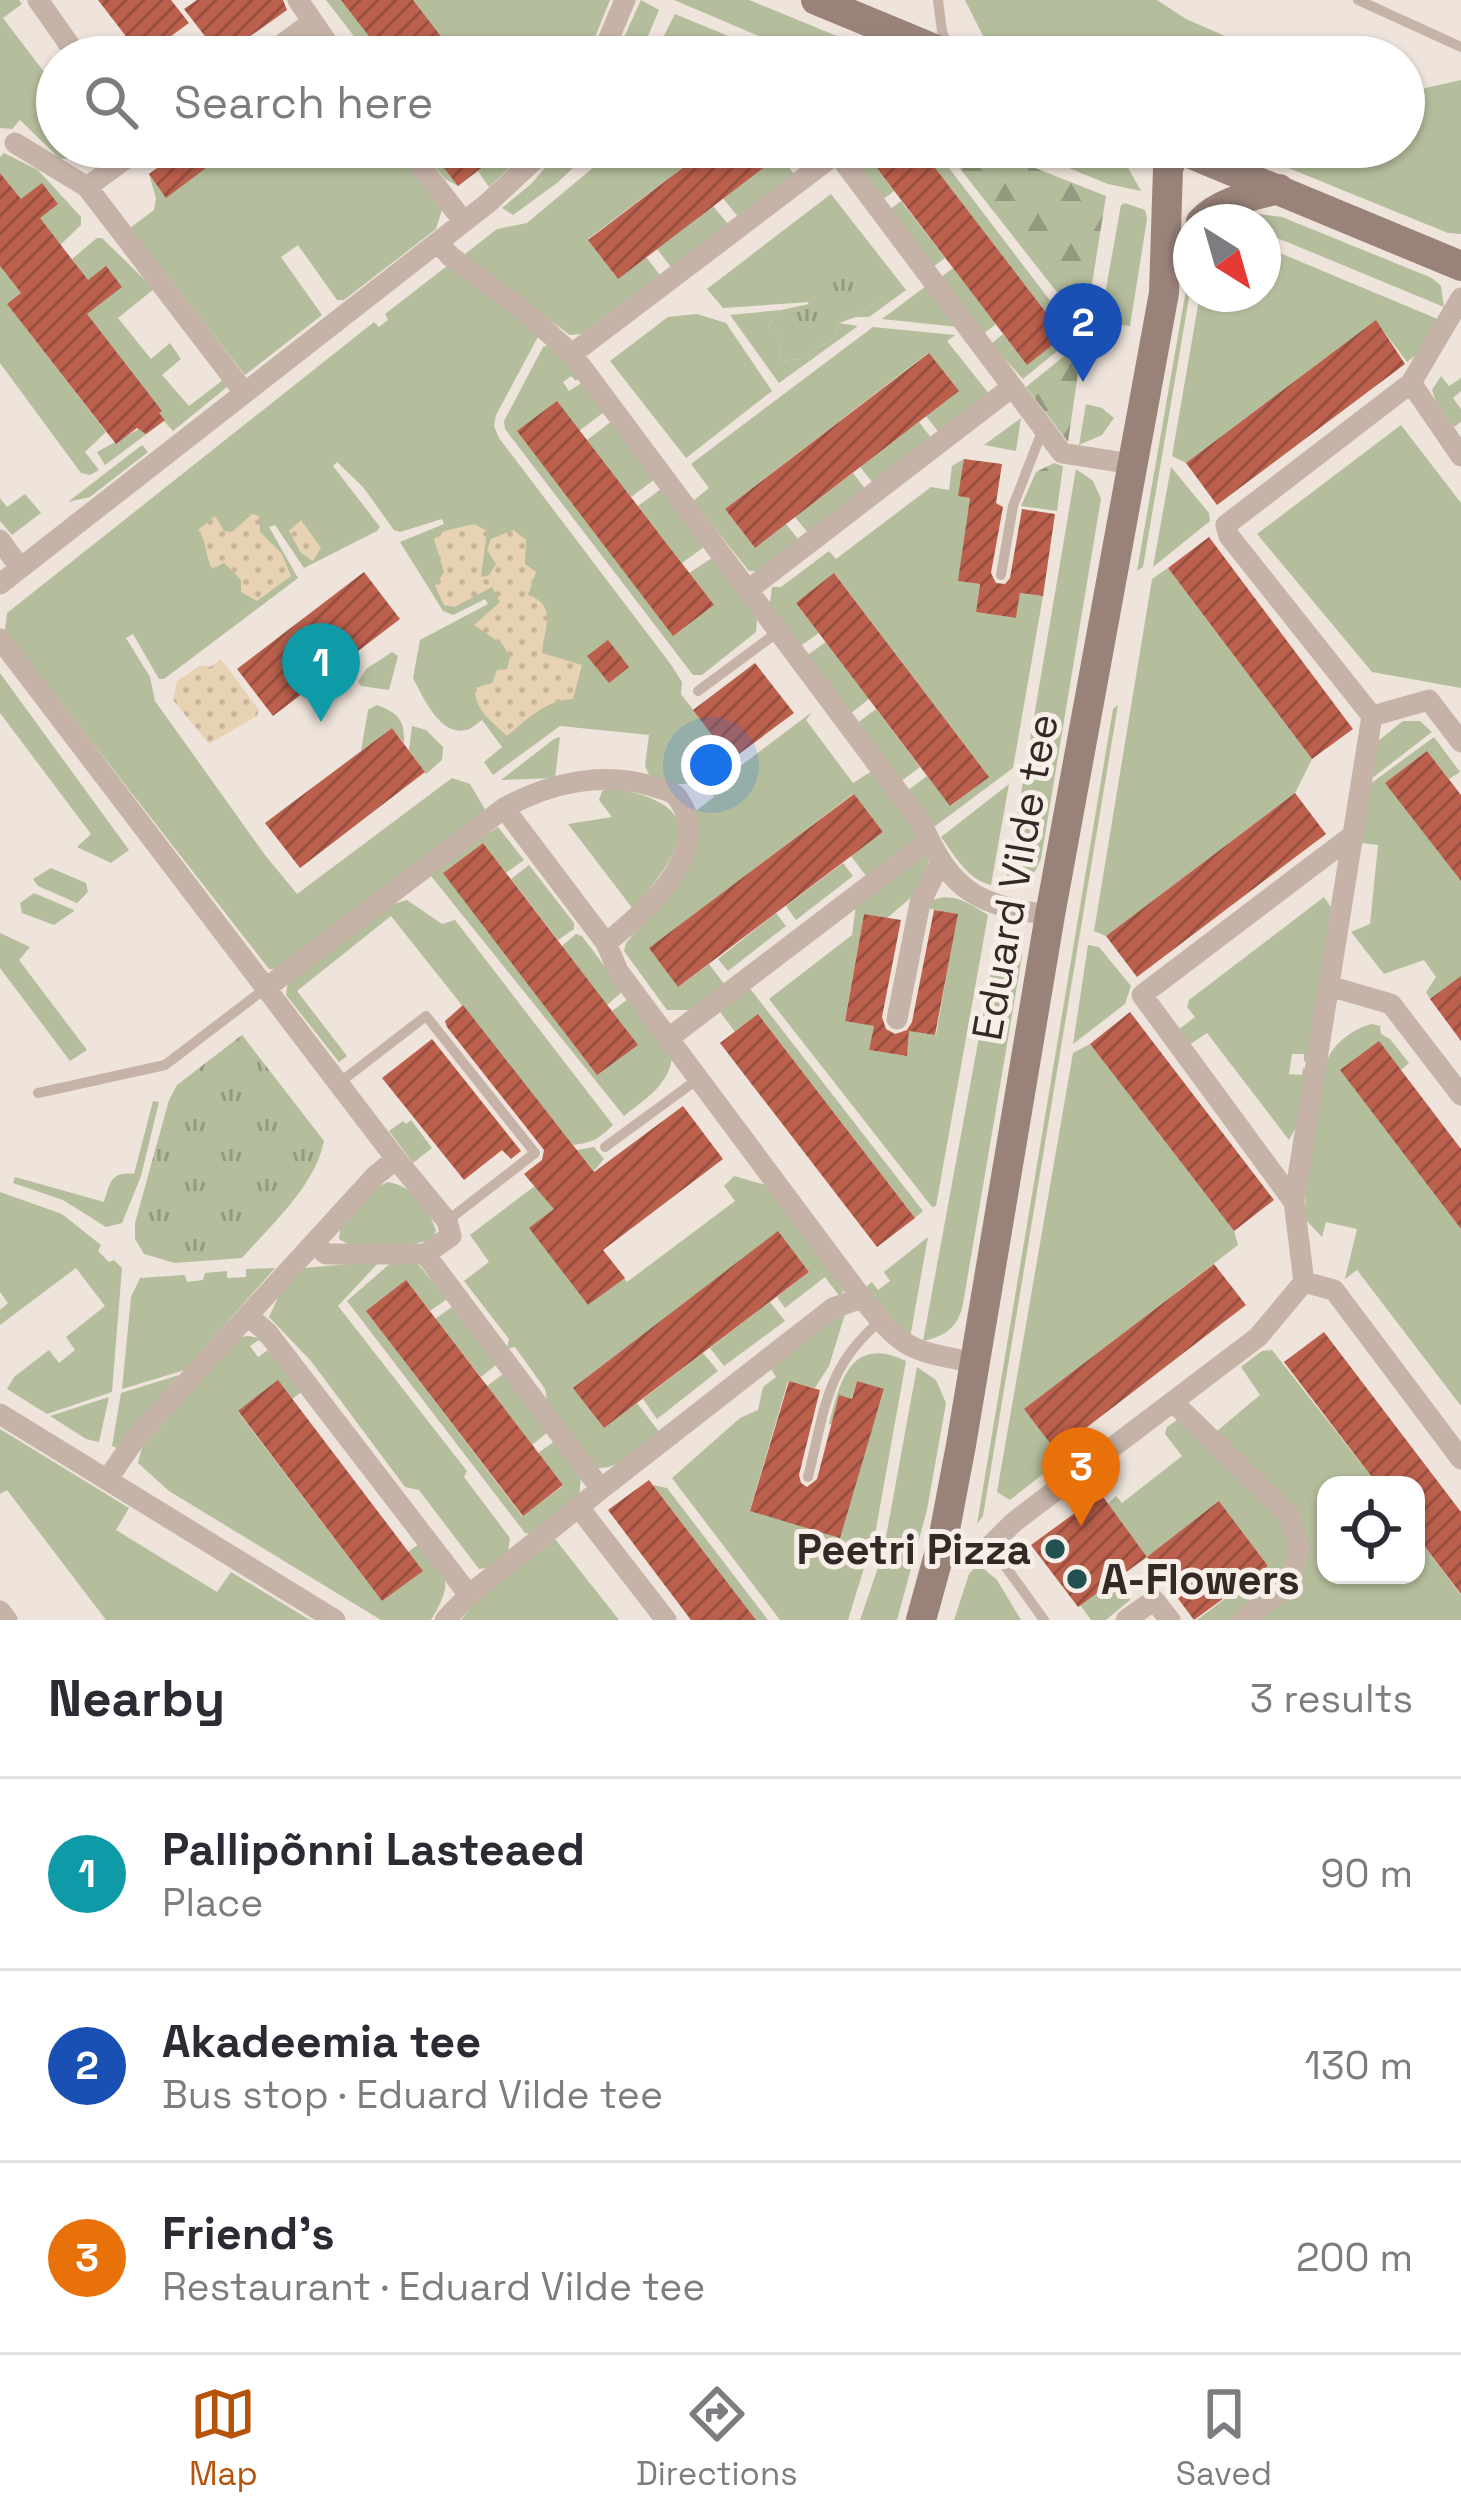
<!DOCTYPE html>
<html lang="en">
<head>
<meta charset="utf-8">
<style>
	:root { --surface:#fff; --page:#f7f7f7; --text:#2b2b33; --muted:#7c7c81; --line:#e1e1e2; --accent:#b45309 }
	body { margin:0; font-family:"Space Grotesk",sans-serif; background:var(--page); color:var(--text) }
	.controls { position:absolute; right:36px; bottom:36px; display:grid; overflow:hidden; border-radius:24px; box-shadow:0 3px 9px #0004 }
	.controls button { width:108px; height:108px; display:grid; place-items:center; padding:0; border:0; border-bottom:3px solid var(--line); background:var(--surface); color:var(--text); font:60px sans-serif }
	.compass { position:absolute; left:1173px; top:204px; width:108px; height:108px; border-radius:50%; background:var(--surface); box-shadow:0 3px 9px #0004; rotate:143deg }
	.you { position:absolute; left:711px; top:765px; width:42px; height:42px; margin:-30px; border:9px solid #fff; border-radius:50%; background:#1a73e8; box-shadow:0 0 0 18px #1a73e833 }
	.badge { display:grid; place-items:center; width:78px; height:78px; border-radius:50%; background:var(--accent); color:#fff; font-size:39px; font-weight:700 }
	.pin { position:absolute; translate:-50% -99px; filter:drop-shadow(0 3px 6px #0008) }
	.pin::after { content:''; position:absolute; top:63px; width:42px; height:36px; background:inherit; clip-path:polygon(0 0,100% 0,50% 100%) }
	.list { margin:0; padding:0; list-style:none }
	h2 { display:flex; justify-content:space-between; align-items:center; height:156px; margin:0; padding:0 48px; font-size:51px }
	h2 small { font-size:39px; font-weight:400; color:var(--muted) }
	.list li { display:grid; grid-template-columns:78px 1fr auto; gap:36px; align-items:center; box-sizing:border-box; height:192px; padding:0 48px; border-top:3px solid var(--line) }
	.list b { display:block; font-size:45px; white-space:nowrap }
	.list p { margin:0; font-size:39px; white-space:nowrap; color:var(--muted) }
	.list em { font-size:39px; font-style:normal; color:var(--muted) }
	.icon { flex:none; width:66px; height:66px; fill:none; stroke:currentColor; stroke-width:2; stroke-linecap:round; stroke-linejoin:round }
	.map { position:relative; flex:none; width:1461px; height:1620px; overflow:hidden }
	.search { position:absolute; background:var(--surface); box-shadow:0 3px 9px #0004; left:36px; right:36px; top:36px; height:132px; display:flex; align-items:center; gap:30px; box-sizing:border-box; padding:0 42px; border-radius:66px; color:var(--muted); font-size:45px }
	.sheet { height:732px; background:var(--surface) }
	nav { display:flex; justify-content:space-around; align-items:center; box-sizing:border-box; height:168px; border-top:3px solid var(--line); background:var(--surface); font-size:33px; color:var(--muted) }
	nav a { display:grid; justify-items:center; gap:6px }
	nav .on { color:var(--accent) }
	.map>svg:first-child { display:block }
	.grass { fill:#b4bd9c }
	.forest { fill:url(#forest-firs) }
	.sand { fill:url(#sand-dots) }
	.park { fill:url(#park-tufts) }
	.building { fill:url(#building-hatch) }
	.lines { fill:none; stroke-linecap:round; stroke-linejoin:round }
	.lane { stroke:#c6b3a8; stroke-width:10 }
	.street { stroke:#c6b3a8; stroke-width:21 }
	.secondary { stroke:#998379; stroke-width:30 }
	.poi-dot { fill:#215151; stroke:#f7eee7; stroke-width:4.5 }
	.labels { text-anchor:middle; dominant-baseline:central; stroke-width:10; stroke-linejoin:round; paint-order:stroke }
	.street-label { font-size:42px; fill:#332a27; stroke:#f7eee7 }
	.poi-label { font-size:42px; font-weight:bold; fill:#332a27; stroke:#f7eee7; text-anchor:end }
</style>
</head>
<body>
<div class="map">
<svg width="1461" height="1620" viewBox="0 0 1461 1620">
	<defs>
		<pattern id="forest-firs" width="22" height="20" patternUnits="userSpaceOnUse" patternTransform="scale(3)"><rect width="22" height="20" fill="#b4bd9c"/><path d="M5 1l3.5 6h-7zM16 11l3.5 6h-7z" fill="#939a7f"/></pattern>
		<pattern id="sand-dots" width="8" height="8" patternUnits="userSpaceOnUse" patternTransform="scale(3)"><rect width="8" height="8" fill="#e8d2b4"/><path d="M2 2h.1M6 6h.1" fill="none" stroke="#c7b49b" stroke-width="1.8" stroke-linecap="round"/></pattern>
		<pattern id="park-tufts" width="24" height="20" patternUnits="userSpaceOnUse" patternTransform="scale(3)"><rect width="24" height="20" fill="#b4bd9c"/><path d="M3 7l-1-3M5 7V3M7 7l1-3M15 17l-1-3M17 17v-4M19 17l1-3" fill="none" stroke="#939a7f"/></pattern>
		<pattern id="building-hatch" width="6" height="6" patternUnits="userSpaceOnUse" patternTransform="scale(3)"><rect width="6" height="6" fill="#bb604d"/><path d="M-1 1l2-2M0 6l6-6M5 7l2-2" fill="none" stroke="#994f40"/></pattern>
	</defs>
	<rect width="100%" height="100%" fill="#efe4db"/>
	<path class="grass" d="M0 0H19L22 4 3 18 57 89V147H94L79 158 60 159 20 120 12 129 0 128Z
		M326 0H610L587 57H370Z
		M641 0 659 10 639 57H615Z
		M674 0H749L888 57H808Z
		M965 0H1157L1186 19 1273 57H1017L983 36Z
		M675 14 779 57H653Z
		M1461 80V234L1448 233 1237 147H1404V93Z
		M234 147H395L442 210 436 229 344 300H337L298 245 281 257 322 315 245 375 130 228 154 210 156 198 149 174 166 197Z
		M420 147H531L489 187 478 171 458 186 445 179Z
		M563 147H595L557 183 513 215 502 208 531 184Z
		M610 147H710L588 239 617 278 646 257 660 275 582 334 570 335 472 263 465 254 497 229 527 223 595 166Z
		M861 147H894L873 163 894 191 881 201 855 164Z
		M919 147H933L936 151 1074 332 1072 339 1023 379 991 344 1003 334 1027 364 1063 336Z
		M1017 147H1106L1126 164 1141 191 1108 184Z
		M4 153 38 170 81 217V225L58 247 0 173V157Z
		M780 156 794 174 738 217 723 198Z
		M831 194 906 290 869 317H856L883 297 723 308 707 289Z
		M901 201 945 258 933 267 889 210Z
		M1125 203 1145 210 1147 219 1130 326 1100 322 1121 205Z
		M713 206 728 224 671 267 657 249Z
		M1251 213 1282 217 1432 278 1441 286 1444 307 1263 232V222H1238L1229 218Z
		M97 238H102L154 289 118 318 151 359 170 343 181 359 162 375 189 406 223 380 227 387 173 431 164 421 105 465 97 452 139 429 161 411 64 285 81 272 72 259Z
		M1263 246 1440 320 1425 348 1407 362 1376 321 1186 463 1172 456 1200 294H1263Z
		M1191 261V286L1143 567 1137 571Z
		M0 266 21 293 8 305 106 432 85 452 99 470 90 475 81 473 0 363Z
		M447 266 540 333 496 415 494 426 499 438 672 666 682 682 681 694 729 757C695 784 693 791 650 777L645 766 649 735 560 726 493 775 484 762 502 747 482 720C477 723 472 729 466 730 440 737 422 695 413 678L420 640 488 604 485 599 453 615 443 611 400 542 444 524 442 519 400 532 394 530 363 487 337 462 333 466 380 527 377 531 304 568 275 525 269 527 298 578 164 679H159L133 634 126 638 150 677 155 701 265 855 297 894 452 778 470 784 486 811 279 969H269L5 631 7 613 374 322 379 327 388 320 385 314Z
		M953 268 996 324 983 334 940 278Z
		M926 286 958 327 882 319Z
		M781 310 768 326 781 338 780 361 799 359 835 337 839 323 858 326 779 383 730 315Z
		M697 314 726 323 772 391 686 458 610 361 668 317Z
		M873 327 955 335 947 341 990 395 940 434 926 416 958 391 928 353 725 509 754 547 786 524 799 540 759 571H749L693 501 709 488 691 464Z
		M551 344 580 377 576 381 571 376 563 382 569 391 583 382 604 412 579 431 518 432 673 635 713 606 689 573 712 558 757 618 756 632 702 675H693L505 429 504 421 543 347Z
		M1441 376 1449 386 1461 378V391L1453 398 1461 409V422L1454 427 1437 404 1432 390Z
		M1086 404 1102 408 1114 418 1102 435 1079 445Z
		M1021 418 1016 451 984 445Z
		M612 421 655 479 631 497 587 440Z
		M919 422 932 439 873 483 860 467Z
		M1401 425 1461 503V688L1372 672 1257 534Z
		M142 445 148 452 90 497 68 502Z
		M964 459 959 496 970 498 959 581 980 584 976 612 1016 618 1020 593 1043 596 1013 768 934 827 907 791 927 776 951 806 988 776 835 574 796 603 819 633 799 647 770 603 772 587H781L829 551 836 559 931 487 949 490 952 466Z
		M1171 467 1209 513 1210 521 1153 567Z
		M1076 469 1093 481 1101 499 1041 859 1034 873 1005 888Z
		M853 473 866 490 808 533 795 517Z
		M661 489 704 547 682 563 638 506Z
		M25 494 41 513 12 535 0 521V498L7 507Z
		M1168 568 1312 759 1295 793 1106 936 1094 931 1152 579Z
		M826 642 869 699 850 714 806 656Z
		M392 652 398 656 389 690 361 686 358 682 366 669Z
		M0 673 129 850 111 863 77 847 91 834 0 713Z
		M377 705C398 713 405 720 404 743L392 728 361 751 368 710Z
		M1118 705 983 1516 977 1524 1113 709Z
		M876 709 920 767 900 782 856 724Z
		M812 712 806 720 853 783 872 771 918 831 917 837 867 877 851 856 883 832 853 794 650 948 678 987 709 964 725 985 690 1010H667L624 951 626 943 671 888 693 813 714 797 710 789Z
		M1403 721H1420L1432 732 1371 779 1378 741Z
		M412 726 426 730 443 747 442 760 426 774 409 750Z
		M560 737 555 778 501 780 554 739Z
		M1434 737 1460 772 1449 779 1427 751 1386 783 1461 881V984L1457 980 1430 999 1426 992 1436 977 1424 960 1384 974 1351 932 1370 924 1378 845 1361 843 1370 784Z
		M1009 784 991 885C968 880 955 856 941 837Z
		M612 788C715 806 682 850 633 909L568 824 612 817 599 800 602 791Z
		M498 827 524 860 506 873 483 843 444 872 597 1075 637 1045 612 1011 628 999 672 1057C669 1085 645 1099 624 1116L431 876 437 865Z
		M919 856H930L920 890 887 918 864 914 845 1020 874 1026 869 1050 907 1056 909 1031 936 1035 957 915 927 908 929 902C951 890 968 903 988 915L936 1206 932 1207 769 999 852 935 856 905Z
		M843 863 853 876 796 920 786 906Z
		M529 865 574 923V929L558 940 511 879Z
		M51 868 86 883 88 892 77 903 38 886 33 879Z
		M34 893 74 910V911L54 925 22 913 20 903Z
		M1324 897 1331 907 1310 1063 1304 1061V1054H1292L1289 1074 1302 1075 1303 1068 1309 1069 1299 1122 1289 1140 1207 1033 1189 1045 1178 1030 1195 1017 1187 1007 1189 1000Z
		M407 900 442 924 455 920 613 1125C600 1138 592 1143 573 1145L391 916 297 991 347 1056 339 1062 286 995 288 981 393 904Z
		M776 913 786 926 728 971 718 959Z
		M1000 923 1015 938 1022 956 963 1304C958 1327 946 1336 923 1341Z
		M0 933 30 947 19 960 87 1050 70 1061 0 968Z
		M576 934 582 936 623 991 607 1005 562 946Z
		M1088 945 1099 947 1131 986 1125 1004 1073 1044Z
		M748 986 923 1211 915 1218 759 1015 735 1032 718 1009Z
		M1372 1024 1380 1026 1381 1034 1390 1039 1409 1063 1401 1070 1341 1071 1461 1229V1406L1357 1270 1345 1279 1357 1229 1326 1222 1322 1237 1305 1219C1305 1188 1315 1084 1328 1058 1336 1042 1354 1028 1372 1024Z
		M1090 1044 1234 1231 1238 1245 1025 1409 1062 1459 1010 1500 997 1492 1073 1053Z
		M153 1101 159 1102 141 1176 122 1223 106 1227 63 1200 13 1183 15 1177 104 1202C110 1183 111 1171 134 1174Z
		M411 1120 432 1148 413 1163 389 1131 403 1121 406 1124Z
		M594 1147 604 1159 567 1202 530 1228 588 1305 624 1278 627 1282 735 1201 724 1186 734 1176 769 1186 844 1290 840 1297 825 1277 785 1308 777 1297 809 1272 778 1232 574 1388 604 1428 637 1403 660 1433C641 1447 620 1470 596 1468L548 1406 545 1389 515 1347 507 1349 509 1339 464 1281 489 1262 470 1235 578 1153 577 1150Z
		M388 1182C413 1186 429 1208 436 1231L432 1239C406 1247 361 1255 339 1239L340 1229 379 1186Z
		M0 1192 62 1214 101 1245 98 1251 109 1262 114 1260 122 1268 112 1392 47 1414 7 1389 14 1377 49 1350 59 1363 75 1350 66 1337 105 1306 76 1268 0 1325V1310L8 1303 0 1292Z
		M928 1237 910 1338 865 1288 872 1282 878 1290 890 1281 884 1272Z
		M380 1261 338 1306 467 1471 464 1477 510 1538 508 1551 487 1568 479 1569 419 1490 405 1487 311 1361 269 1317 280 1293 305 1268Z
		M393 1261 417 1263 447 1299 430 1311 406 1281 367 1312 522 1516 563 1486 538 1453 555 1441 581 1476 579 1499 533 1534 525 1533 347 1301Z
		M275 1268 185 1370 122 1389 131 1297 140 1278 185 1275 187 1282 203 1280 205 1273 227 1271V1278L246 1277V1269Z
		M770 1302 785 1321 724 1366 710 1348Z
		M452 1307 497 1364 481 1377 435 1319Z
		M845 1314 829 1366 815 1388 788 1381 750 1510 839 1537 884 1390 857 1381 843 1426 829 1424C840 1382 850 1334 906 1361L876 1529 848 1620H780L672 1478 740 1418 758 1410 763 1387 776 1377 769 1366 821 1326Z
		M249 1336 264 1339 263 1344 259 1340 250 1346 258 1357 271 1348 303 1391 292 1399 278 1381 238 1412 382 1601 422 1571 408 1552 420 1543C447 1578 455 1579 431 1620H381L169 1491 138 1463 142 1447 239 1337Z
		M1272 1350 1378 1485H1326V1575H1416V1535L1461 1595V1620H1258L1297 1588 1301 1518 1217 1431 1260 1395 1241 1367 1262 1351Z
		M703 1353 718 1371 657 1419 643 1399Z
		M917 1367 936 1380 946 1403 927 1510 897 1620H860L883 1553Z
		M503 1374 548 1432 532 1445 487 1386Z
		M179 1375 117 1448 112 1446 121 1393Z
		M109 1397 99 1442 86 1439 50 1416Z
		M1180 1418 1278 1516 1290 1543 1283 1582 1232 1620H1197L1268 1566 1220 1502 1147 1557 1108 1504 1116 1496 1122 1503 1182 1456 1165 1434 1167 1427Z
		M0 1429 129 1508 116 1530 217 1592 231 1572 310 1620H106L7 1490 0 1494Z
		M653 1485 667 1488 768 1620H756Z
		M555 1539 619 1620H461L475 1602Z
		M978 1564 997 1580 1021 1620H954L969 1574Z
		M1121 1576 1130 1588V1600L1106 1620H1091L1080 1605Z"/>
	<path class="forest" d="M943 147H982L1106 196 1085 328Z
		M1078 345H1082L1068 442 1026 387Z
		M1054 463 1063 466 1057 511 1021 506 1036 472Z"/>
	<path class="sand" d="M252 514 259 516 260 532 282 554 291 576 257 601 241 592V580L224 563 212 569C205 556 207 540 198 530L215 516 224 531 232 532Z
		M301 520 321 548 313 561 301 553 289 531Z
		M474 524 487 531 481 577 489 575 496 564 487 550 491 539 513 530 526 540 525 564 536 572 528 595C558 605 544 629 542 653L582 665 573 699C544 701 529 718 507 736 493 722 474 710 475 688L492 683 497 670 507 669 510 657 503 645 474 625 500 602 492 587 455 607 444 605 435 586 444 572 434 539 444 531Z
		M221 659 259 710 257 716 209 744 173 700 177 681 201 665 210 667Z"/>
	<path class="park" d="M843 247 883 297 856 317 839 323 835 337 799 359 780 361 781 338 768 326 781 310 809 304 794 284Z
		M242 1035 324 1141C315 1186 272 1224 242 1258L175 1263 144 1254 135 1239V1223L169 1100 177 1085Z"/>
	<path class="building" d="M98 0H171L189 23 142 57Z
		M197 0H283L287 10 221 57 184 9Z
		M341 0H413L446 43 429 57H385Z
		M186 147H234L166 198 149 174Z
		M428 147H508L458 186Z
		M710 147H791L618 279 588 240Z
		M894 147H919L1064 336 1027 365 873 163Z
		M0 173 21 199 42 183 58 204 40 218 67 253 88 280 106 266 122 287 87 314 162 411 159 413 165 420 146 434 137 428 116 444 7 304 21 293 0 266Z
		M1376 320 1405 364 1217 505 1186 463Z
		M929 353 959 391 755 548 725 509Z
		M557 401 714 605 673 636 517 431Z
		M964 459 1002 464 996 503 1003 507 991 573 996 583 1005 584 1010 578 1022 509 1055 514 1043 596 1020 593 1016 618 976 612 980 584 958 581 970 498 958 496Z
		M1209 537 1353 729 1312 759 1168 568Z
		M364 572 400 619 273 716 237 669Z
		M834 573 989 777 950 806 796 603Z
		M608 640 629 667 609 683 587 656Z
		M755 663 794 713 731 760 693 710Z
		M392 728 425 772 300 868 265 823Z
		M1427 751 1461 795V881L1385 783Z
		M1295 793 1326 834 1137 977 1106 936Z
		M854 794 883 832 678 987 649 948Z
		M483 843 638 1045 597 1075 443 873Z
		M934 910 958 914 935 1035 909 1031 907 1056 869 1050 874 1026 845 1021 864 914 901 920 882 1017 886 1029 895 1034 907 1030 912 1022Z
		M1461 976V1041L1430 999Z
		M463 1005 594 1172 683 1106 723 1159 603 1250 625 1278 588 1305 529 1228 554 1209 524 1174 542 1160 544 1150 447 1027 445 1021Z
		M1130 1012 1274 1200 1234 1231 1090 1044Z
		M758 1014 915 1218 877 1247 720 1043Z
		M432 1039 521 1151 511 1159 502 1150 464 1180 382 1078Z
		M1379 1041 1461 1149V1229L1340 1070Z
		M778 1231 809 1272 604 1428 573 1388Z
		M1214 1264 1246 1305 1056 1451 1024 1409Z
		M406 1280 563 1485 523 1516 366 1311Z
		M1324 1332 1461 1512V1594L1416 1535V1485H1378L1284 1362Z
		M278 1380 423 1571 382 1601 238 1411Z
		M789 1381 820 1390 799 1475 801 1483 807 1487 817 1479 839 1395 852 1399 857 1381 884 1389 840 1538 750 1511Z
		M649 1480 756 1620H691L608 1510Z
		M1101 1494 1147 1557 1078 1607 1031 1545Z
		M1219 1501 1268 1566 1194 1620 1147 1557Z"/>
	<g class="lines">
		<path class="lane" d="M938 0 942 31 949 49
			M1358 0 1461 47
			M1001 575 1013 506 1043 429
			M698 691 778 632
			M339 1083 426 1016 535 1153 447 1221
			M38 1093 165 1065 266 988
			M605 1147 698 1079
			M808 1477C825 1410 825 1368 880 1321
			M944 1540 998 1556 1044 1620"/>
		<path class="street" d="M38 0 78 57
			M298 0 337 57
			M265 57 311 23
			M601 57 625 0
			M15 143 87 187
			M406 147 464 222
			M139 149 87 187 244 392
			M438 242 450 256 523 310 572 354 922 824C952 893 978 905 1050 915
			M1461 298 1411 383 1461 456
			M572 354 837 153 1062 453 1132 464
			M0 540 20 568
			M0 584 488 203 548 147
			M748 590 1012 387
			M0 639 396 1159 375 1176 135 1439 107 1480
			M1372 716 1429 700 1461 742
			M1329 986 1391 1004 1461 1095
			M266 988 504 808C551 782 604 771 655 787 665 790 674 791 679 800 715 852 643 914 606 943L504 808
			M897 1019 920 903 940 863
			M669 1038 929 840
			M396 1159 447 1221 451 1236 425 1254
			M1294 1202 1142 995 1353 835
			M314 1243 326 1254H425L601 1489 833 1308 862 1298 618 971 606 943
			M1304 1282 1334 1290 1461 1459
			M862 1298C904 1351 910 1350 975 1363
			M248 1316 267 1332 469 1595
			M1173 1402 1289 1515 1299 1547 1291 1583 1243 1620
			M0 1414 335 1620
			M580 1509 666 1620
			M986 1550 1014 1522 1258 1337 1304 1282 1294 1202 1372 716 1229 536 1226 525 1411 383
			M0 1611 7 1620
			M445 1620 469 1595 601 1489
			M1126 1620 1154 1600 1170 1620"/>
		<path class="secondary" d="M816 0 954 57
			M1174 147 1461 266
			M1201 222C1220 201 1252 196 1279 189
			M921 1620 943 1540 961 1445 1050 915 1164 293 1168 168 1177 148"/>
	</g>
	<g class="poi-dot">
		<circle cx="1055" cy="1549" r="12"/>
		<circle cx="1077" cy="1579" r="12"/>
	</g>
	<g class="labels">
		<g class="street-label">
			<text transform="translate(1015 877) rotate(-80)">Eduard Vilde tee</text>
		</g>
		<g class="poi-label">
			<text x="1031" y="1549">Peetri Pizza</text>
			<text x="1101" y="1579" text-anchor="start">A-Flowers</text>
		</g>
	</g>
</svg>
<div class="controls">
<button><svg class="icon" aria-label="locate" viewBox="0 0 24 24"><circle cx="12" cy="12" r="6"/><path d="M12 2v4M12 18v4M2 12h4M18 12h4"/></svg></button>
</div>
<svg class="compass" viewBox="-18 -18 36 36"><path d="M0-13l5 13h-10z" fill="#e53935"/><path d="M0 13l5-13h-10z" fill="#7c7c81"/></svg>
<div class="you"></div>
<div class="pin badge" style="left:321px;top:722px;background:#0f9aa8">1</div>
<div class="pin badge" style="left:1083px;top:382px;background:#1a4fb4">2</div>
<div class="pin badge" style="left:1081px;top:1526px;background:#e8710a">3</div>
<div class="search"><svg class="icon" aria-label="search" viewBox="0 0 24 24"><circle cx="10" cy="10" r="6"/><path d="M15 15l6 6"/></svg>Search here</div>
</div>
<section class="sheet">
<h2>Nearby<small>3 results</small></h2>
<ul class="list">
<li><span class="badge" style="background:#0f9aa8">1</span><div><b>Pallipõnni Lasteaed</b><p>Place</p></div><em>90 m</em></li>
<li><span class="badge" style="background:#1a4fb4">2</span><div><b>Akadeemia tee</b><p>Bus stop · Eduard Vilde tee</p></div><em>130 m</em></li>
<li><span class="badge" style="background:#e8710a">3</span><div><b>Friend's</b><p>Restaurant · Eduard Vilde tee</p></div><em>200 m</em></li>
</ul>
</section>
<nav>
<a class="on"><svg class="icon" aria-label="map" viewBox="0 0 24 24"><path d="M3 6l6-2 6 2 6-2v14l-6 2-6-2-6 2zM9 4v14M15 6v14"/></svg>Map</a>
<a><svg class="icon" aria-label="directions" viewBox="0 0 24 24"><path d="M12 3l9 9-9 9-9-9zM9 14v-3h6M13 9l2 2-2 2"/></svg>Directions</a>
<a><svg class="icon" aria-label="saved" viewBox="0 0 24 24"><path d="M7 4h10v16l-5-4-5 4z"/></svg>Saved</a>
</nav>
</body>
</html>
